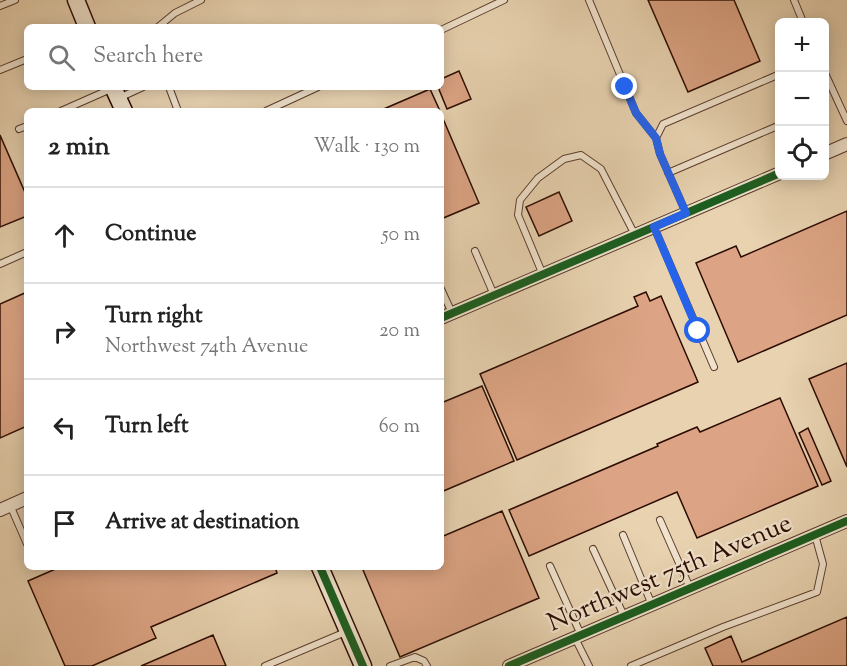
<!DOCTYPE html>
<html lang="en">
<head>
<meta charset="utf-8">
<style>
	:root { --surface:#fff; --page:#f2f2f2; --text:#222; --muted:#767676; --line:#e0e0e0 }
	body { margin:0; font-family:"Sorts Mill Goudy",serif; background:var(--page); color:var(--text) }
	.controls { position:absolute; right:18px; top:18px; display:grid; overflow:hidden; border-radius:9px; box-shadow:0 3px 15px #0003 }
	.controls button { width:54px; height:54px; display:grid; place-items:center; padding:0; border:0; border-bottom:2px solid var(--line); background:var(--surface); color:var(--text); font:30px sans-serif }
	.stop { position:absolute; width:18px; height:18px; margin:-14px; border:4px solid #2563eb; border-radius:50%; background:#fff }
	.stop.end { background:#2563eb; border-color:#fff; box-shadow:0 2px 6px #0008 }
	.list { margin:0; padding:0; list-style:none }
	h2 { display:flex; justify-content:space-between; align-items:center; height:78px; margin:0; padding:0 24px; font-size:26px }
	h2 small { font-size:20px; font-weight:400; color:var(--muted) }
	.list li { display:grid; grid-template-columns:39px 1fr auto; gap:18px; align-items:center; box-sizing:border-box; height:96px; padding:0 24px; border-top:2px solid var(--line) }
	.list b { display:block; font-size:22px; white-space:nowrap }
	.list p { margin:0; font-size:20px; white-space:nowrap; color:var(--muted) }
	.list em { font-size:20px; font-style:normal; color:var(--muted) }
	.icon { flex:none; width:33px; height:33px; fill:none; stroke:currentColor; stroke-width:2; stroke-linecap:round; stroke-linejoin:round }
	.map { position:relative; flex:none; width:847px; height:666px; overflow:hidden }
	.search { position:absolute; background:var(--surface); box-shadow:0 3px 15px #0003; left:24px; top:24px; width:420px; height:66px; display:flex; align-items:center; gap:15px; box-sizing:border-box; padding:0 21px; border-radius:9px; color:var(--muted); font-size:22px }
	.panel { position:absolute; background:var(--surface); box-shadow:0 3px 15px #0003; left:24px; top:108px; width:420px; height:462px; border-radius:9px }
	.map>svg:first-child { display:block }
	.building { fill:#dca484; stroke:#2c0c02; stroke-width:1.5 }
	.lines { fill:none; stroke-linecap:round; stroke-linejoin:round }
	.lane-casing { stroke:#5b3e2e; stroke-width:8 }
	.street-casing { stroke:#5b3e2e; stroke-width:14 }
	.secondary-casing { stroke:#2c0c02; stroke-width:19 }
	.lane { stroke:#f0e2cc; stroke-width:6 }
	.street { stroke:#f0e2cc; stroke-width:12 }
	.secondary { stroke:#f0e2cc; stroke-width:16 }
	.cycleway-casing { stroke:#f0e2cc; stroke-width:11 }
	.cycleway { stroke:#1b5e20; stroke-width:8 }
	.route { stroke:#2563eb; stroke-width:8 }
	.labels { text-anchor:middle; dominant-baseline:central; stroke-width:4.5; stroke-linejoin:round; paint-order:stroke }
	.street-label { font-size:26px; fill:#2c0c02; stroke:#f0e2cc }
</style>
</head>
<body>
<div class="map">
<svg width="847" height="666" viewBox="0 0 847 666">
	<rect width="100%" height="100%" fill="#e8d2b0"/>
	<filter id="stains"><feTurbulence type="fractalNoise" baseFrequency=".00333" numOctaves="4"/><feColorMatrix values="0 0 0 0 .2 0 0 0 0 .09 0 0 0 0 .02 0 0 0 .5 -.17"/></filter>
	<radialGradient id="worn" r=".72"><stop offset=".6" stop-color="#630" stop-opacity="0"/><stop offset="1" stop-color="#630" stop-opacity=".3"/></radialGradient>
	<path class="building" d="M648 0H734L760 61 688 92Z
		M459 71 471 99 447 109 438 87H441V79Z
		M430 89 440 111H379Z
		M441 114 479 203 441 219Z
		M0 135 27 197V216L0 227Z
		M559 192 572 221 539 236 526 207Z
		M847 211V315L738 362 696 263 736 246 741 257Z
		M27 292V426L0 438V304Z
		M646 292 650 301 661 296 698 382 517 460 480 374 638 306 634 297Z
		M847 363V467L809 379Z
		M482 386 514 461 441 492V403Z
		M780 398 818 486 697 538 677 492 529 556 509 510 658 446 657 444 697 427 700 432Z
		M808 428 831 481 822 485 799 433Z
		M502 511 539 598 400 657 363 570 370 567H441V537Z
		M60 567H275L277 573 151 627 156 638 92 666H65L28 581Z
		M847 617V666H713L705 648 731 636 742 662Z
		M213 635 226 666H141Z"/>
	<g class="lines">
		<defs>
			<path id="lane" d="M589 0 636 113 656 138
				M794 0 803 22
				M0 6 15 0
				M158 27 175 13 201 0
				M441 30 504 0
				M0 70 27 59
				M824 71 847 121
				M169 87 178 111
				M119 98 143 87
				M61 111 113 88
				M266 111 318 87
				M19 129 27 126
				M668 173 780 125
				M686 213 660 154 656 138 663 124 780 74
				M654 227 714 367
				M475 251 494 295
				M0 264 27 252
				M543 275 518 215 520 200 538 178 564 159 581 155 601 169 635 235
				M441 289 452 313
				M10 505 27 544
				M660 520 690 588
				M623 535 652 605
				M593 549 624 616
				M550 566 581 635
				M575 638 589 666
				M265 666 348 631
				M390 666 415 657 424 661 427 666
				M631 666 723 627 817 592 823 564 815 535"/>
			<path id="street" d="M824 154 847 144
				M441 318 780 173
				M0 510 27 498
				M509 666 847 521"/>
			<path id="secondary" d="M76 0 87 27
				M113 87 124 111
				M320 567 363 666"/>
		</defs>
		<use href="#lane" class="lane-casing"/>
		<use href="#street" class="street-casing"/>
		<use href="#secondary" class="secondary-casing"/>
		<use href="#lane" class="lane"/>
		<use href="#street" class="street"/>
		<use href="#secondary" class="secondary"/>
		<defs>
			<path id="cycleway" d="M441 318 780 173
				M320 567 363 666
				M509 666 847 521"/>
		</defs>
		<use href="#cycleway" class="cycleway-casing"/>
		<use href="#cycleway" class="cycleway"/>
	</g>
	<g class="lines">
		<path class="route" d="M625 87 636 113 656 138 660 154 686 213 654 227 698 331"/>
	</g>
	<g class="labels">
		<g class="street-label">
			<text transform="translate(670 574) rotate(-23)">Northwest 75th Avenue</text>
		</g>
	</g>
	<rect width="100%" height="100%" filter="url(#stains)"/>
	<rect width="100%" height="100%" fill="url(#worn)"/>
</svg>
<div class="controls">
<button>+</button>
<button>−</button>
<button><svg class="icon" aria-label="locate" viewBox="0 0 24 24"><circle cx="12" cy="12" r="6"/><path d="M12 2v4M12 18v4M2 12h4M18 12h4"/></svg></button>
</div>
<div class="stop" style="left:698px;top:331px"></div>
<div class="stop end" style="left:625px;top:87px"></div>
<div class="search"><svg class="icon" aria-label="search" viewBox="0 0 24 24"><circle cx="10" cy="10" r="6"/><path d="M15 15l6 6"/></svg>Search here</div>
<section class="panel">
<h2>2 min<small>Walk · 130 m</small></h2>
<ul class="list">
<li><svg class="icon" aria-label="ahead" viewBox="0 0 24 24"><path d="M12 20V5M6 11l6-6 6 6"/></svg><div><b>Continue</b></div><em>50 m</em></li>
<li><svg class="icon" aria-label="right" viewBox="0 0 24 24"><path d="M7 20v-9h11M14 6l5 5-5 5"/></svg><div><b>Turn right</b><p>Northwest 74th Avenue</p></div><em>20 m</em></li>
<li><svg class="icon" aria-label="left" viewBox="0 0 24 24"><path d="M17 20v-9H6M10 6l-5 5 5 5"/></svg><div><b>Turn left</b></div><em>60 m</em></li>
<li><svg class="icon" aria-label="arrive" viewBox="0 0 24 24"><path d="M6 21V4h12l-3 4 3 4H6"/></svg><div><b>Arrive at destination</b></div></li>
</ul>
</section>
</div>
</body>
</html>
